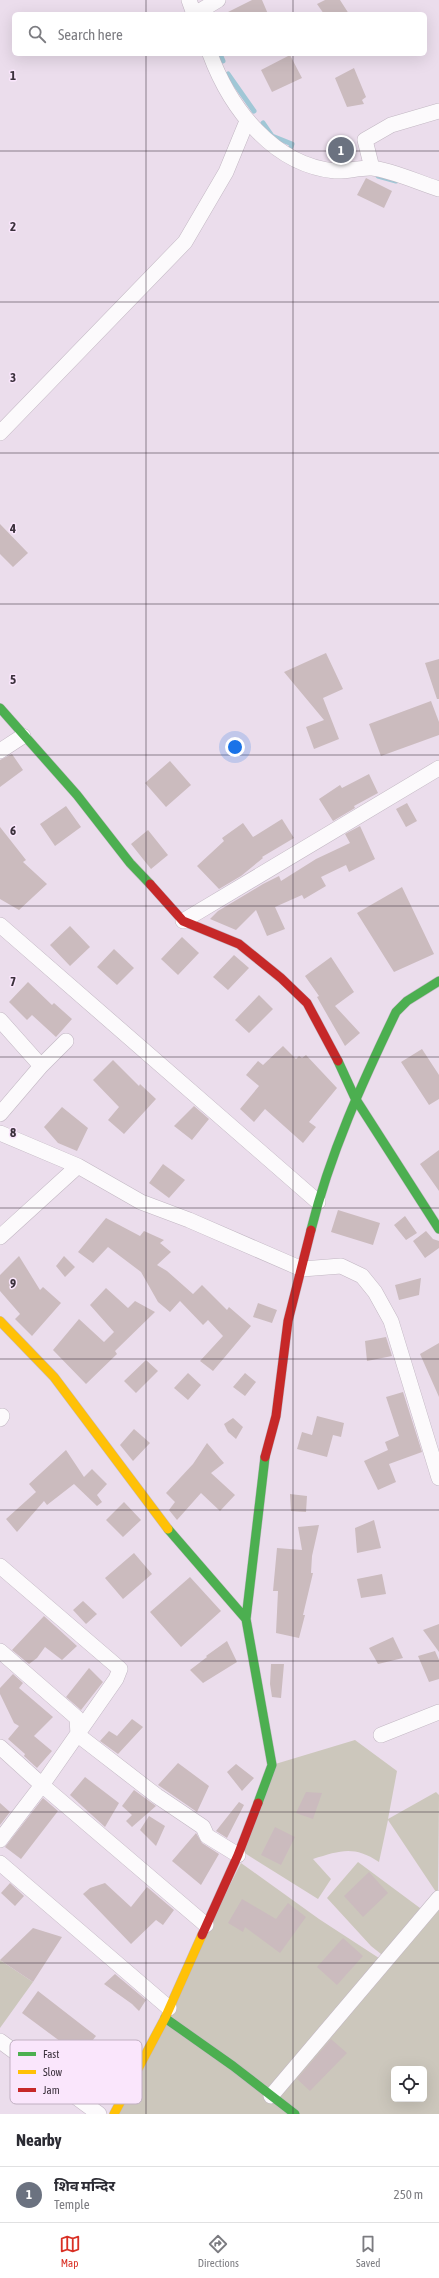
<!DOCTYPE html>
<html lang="en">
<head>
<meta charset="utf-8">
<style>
	:root { --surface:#fff; --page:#f7f7f7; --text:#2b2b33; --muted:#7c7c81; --line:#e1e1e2; --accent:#d93025 }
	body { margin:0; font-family:"Asap Condensed","Noto Sans Devanagari",sans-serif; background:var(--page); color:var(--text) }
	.controls { position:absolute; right:12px; bottom:12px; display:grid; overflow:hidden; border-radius:6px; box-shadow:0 4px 16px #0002 }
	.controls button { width:36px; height:36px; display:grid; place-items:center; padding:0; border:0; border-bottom:1px solid var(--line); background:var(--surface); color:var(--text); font:20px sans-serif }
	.you { position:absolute; left:235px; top:747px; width:14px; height:14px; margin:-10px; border:3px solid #fff; border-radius:50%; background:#1a73e8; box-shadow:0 0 0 6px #1a73e833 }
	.badge { display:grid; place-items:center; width:26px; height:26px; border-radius:50%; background:var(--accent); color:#fff; font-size:13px; font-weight:700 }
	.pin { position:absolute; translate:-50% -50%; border:2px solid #fff; box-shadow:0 1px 4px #0006 }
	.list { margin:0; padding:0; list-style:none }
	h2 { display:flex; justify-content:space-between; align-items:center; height:52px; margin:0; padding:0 16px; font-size:17px }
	h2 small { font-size:13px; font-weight:400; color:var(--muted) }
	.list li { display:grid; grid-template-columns:26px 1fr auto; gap:12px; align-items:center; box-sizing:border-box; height:56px; padding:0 16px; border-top:1px solid var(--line) }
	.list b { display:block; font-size:15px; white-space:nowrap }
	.list p { margin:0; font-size:13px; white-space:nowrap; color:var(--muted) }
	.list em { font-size:13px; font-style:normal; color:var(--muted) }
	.icon { flex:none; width:22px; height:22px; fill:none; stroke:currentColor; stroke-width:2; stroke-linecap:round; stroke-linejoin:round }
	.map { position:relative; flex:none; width:439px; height:2114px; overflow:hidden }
	.search { position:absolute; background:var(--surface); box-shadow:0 4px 16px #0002; left:12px; right:12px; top:12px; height:44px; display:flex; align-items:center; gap:10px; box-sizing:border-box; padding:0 14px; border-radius:6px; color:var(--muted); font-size:15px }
	.sheet { height:108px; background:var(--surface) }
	nav { display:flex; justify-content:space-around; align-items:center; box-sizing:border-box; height:56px; border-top:1px solid var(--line); background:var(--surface); font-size:11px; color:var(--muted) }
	nav a { display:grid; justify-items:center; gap:2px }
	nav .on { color:var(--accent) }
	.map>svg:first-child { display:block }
	.green { fill:#ccc7bc; fill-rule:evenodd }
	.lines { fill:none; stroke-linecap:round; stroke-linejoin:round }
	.stream { stroke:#a0c7d6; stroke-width:5 }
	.building { fill:#cbbbbe }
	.street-casing { stroke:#c2b7c3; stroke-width:16 }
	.fast-casing { stroke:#c2b7c3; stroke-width:10 }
	.slow-casing { stroke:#c2b7c3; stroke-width:10 }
	.jam-casing { stroke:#c2b7c3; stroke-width:10 }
	.street { stroke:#fcfafc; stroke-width:15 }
	.fast { stroke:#4caf50; stroke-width:9 }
	.slow { stroke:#ffc107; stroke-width:9 }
	.jam { stroke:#c62828; stroke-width:9 }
	.grid { fill:none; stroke:#3b313c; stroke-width:1; stroke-opacity:0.55 }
	.key { fill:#fae6fc; stroke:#c1b0c2; stroke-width:1 }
	.key-label { font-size:11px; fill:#3b313c }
	.grid-label { font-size:13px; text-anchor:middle; font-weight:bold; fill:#3b313c; stroke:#fae6fc; stroke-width:3; stroke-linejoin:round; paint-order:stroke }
</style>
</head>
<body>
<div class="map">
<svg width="439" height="2114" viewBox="0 0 439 2114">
	<rect width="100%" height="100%" fill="#ebddec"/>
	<path class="green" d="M355 1740 397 1771 388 1819 436 1792 439 1795 438 1895 388 1820 379 1862C353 1845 340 1851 313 1859L331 1879 318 1899 243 1852 272 1765Z
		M358 1862 424 1911 386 1958 371 1946 327 1898Z
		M241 1863 319 1919 385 1962 439 1904V2114H114ZM394 2069H424V2099H394Z
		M0 1960 33 1982 0 2028Z"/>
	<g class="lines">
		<path class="stream" d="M220 54 223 61
			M228 74 254 111
			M263 123 272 136 292 144 289 153
			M378 176 396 181"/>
	</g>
	<path class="building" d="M252 0H262L268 14H224Z
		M325 0H340L349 14H324L317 4Z
		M290 55 302 78 272 92 261 70Z
		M354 68 366 97 362 100 364 104 347 107 335 78Z
		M341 144 351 156 339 162 330 149Z
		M366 178 392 191 384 208 357 195Z
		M0 524 28 553 13 567 0 554Z
		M326 653 343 689 323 698 339 739 314 749 306 727 324 720 284 672Z
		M439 659V699H437L425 663Z
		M431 701 439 722V735L381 756 369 724Z
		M12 754 23 770 0 787V760Z
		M170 761 191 785 166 807 145 783Z
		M369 774 378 793 354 806 355 808 333 821 319 799 340 785 342 788Z
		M407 803 417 821 406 827 396 809Z
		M66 806 81 827 55 846 40 824Z
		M282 819 294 838 262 857 263 858 241 876 219 889 197 866 224 841 222 838 243 823 253 837Z
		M360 826 375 859 349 872 346 865 321 877 326 886 304 899 302 895 275 907 285 929 267 936 256 910 236 930 210 919 218 911 263 884 279 876 281 881 316 859 350 843 345 834Z
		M0 827 26 860 23 862 47 884 19 910 0 899Z
		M148 830 168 855 151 869 131 844Z
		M402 887 434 954 394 972 357 913Z
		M70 926 90 947 70 966 50 945Z
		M182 937 199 953 178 975 161 959Z
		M114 949 134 968 117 985 97 967Z
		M234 955 249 968 228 990 213 977Z
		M331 957 354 992 335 1006 360 1033 345 1046 317 997 319 996 305 976Z
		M28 982 52 1005 54 1003 72 1019 56 1037 32 1015 27 1020 9 1002Z
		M259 995 273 1009 249 1033 235 1020Z
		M283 1046 296 1059 299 1056 302 1058 306 1055 337 1088 309 1122 316 1127 303 1143 265 1109 254 1122 240 1109 259 1086 246 1075 258 1061 263 1065Z
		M422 1049 439 1075V1099L429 1105 401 1062Z
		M113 1060 139 1086 140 1084 156 1099 124 1134 108 1120 119 1107 93 1080Z
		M194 1106 209 1119 192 1140 174 1126Z
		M62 1107 88 1128 77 1151 58 1143 44 1127Z
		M439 1150V1191L420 1164Z
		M163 1164 185 1180 169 1198 149 1183Z
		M338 1210 380 1223 373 1245 331 1232Z
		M405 1216 417 1233 406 1240 394 1225Z
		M106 1218 140 1236 144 1231 164 1240 160 1243 171 1252 157 1265 167 1271 193 1294 202 1285 227 1310 229 1307 251 1326 213 1371 200 1361 223 1336 208 1320 203 1325 180 1301 170 1312 158 1302 141 1272 108 1247 93 1263 78 1252Z
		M426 1231 433 1239 439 1241V1248L425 1258 413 1241Z
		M19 1256 40 1290 43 1287 61 1303 32 1336 15 1319 20 1314 0 1291V1275Z
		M64 1256 75 1267 65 1277 56 1266Z
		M421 1278 419 1295 399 1300 395 1285Z
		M106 1288 128 1308 135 1301 155 1312 115 1351 117 1354 86 1384 53 1350 79 1319 104 1342 114 1332 90 1305Z
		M258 1303 277 1310 272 1323 253 1317Z
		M386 1337 392 1356 367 1361 365 1341Z
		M439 1343V1397L420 1354Z
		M146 1360 158 1371 136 1393 124 1381Z
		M188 1373 201 1385 188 1400 174 1388Z
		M245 1373 256 1382 245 1396 233 1387Z
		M403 1392 422 1452 389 1464 396 1482 378 1490 364 1461 388 1450 385 1442 399 1436 386 1397Z
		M317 1416 344 1423 341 1437 333 1435 327 1457 297 1449 302 1432 312 1435Z
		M233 1418 243 1427 236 1439 228 1432 224 1424Z
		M134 1429 150 1443 133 1461 120 1445Z
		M207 1443 224 1463 211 1473 235 1495 220 1511 201 1493 177 1520 169 1510 175 1502 166 1493 193 1464Z
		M66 1450 84 1477 92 1469 107 1484 97 1495 102 1502 97 1506 74 1484 47 1505 44 1501 17 1532 6 1519 36 1492 29 1484Z
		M290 1494 307 1496 306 1512 291 1511Z
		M124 1502 141 1520 123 1537 106 1520Z
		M374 1520 381 1548 357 1553 355 1528Z
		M319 1525 312 1556 311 1573H313L303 1615H305L299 1638 276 1633 278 1591H273L277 1548 302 1550 298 1527Z
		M134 1553 152 1574 123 1599 105 1578Z
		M382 1574 386 1594 361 1598 357 1579Z
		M190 1577 221 1611 181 1647 150 1612Z
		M83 1601 97 1614 86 1624 73 1610Z
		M44 1616 77 1646 62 1660 45 1647 37 1658 29 1664 12 1650Z
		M439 1624V1652L423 1630Z
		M393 1637 403 1658 378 1664 369 1648Z
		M227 1641 237 1662 203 1683 190 1670 207 1657 206 1656Z
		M435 1651 439 1660V1679L429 1682 418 1656Z
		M271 1664H284L281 1698 272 1697 270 1684Z
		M89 1668 103 1682 81 1710 66 1697Z
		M13 1674 23 1683 19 1688 53 1717 34 1736 52 1751 37 1768 24 1756 25 1754 8 1739 19 1726 14 1723 0 1694V1688Z
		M132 1719 143 1727 118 1754 100 1741 109 1731 117 1736Z
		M178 1763 209 1786 197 1812 158 1785Z
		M236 1764 254 1778 242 1791 227 1772Z
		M85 1777 119 1803 105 1827 70 1795Z
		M134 1790 156 1806 132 1827 126 1821 132 1815 122 1806Z
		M306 1792 322 1793 313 1819 296 1813Z
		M43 1798 58 1811 21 1859 5 1847Z
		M239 1802 244 1805 227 1838 216 1831Z
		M0 1803 10 1812 0 1825Z
		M149 1816 165 1826 156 1846 140 1830Z
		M275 1827 295 1837 281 1865 261 1855Z
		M196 1833 202 1843 219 1854 201 1885 172 1861Z
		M369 1872 388 1893 363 1917 344 1896Z
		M10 1883 24 1896 15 1906 1 1893Z
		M105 1883 131 1907 147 1887 174 1910 163 1925 156 1920 131 1944 83 1894 90 1888Z
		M242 1899 276 1919 288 1903 306 1917 280 1953 245 1927 243 1932 228 1923Z
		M33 1928 62 1937 33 1982 0 1960Z
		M343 1938 363 1956 337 1985 317 1967Z
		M115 1974 146 2000 139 2011 132 2004 104 1984Z
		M38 1991 96 2036 80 2056 22 2013Z
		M331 2039 347 2053 310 2091 297 2079Z"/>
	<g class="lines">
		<defs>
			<path id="street" d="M189 0 194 14
				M195 14 218 0
				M210 54C230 108 273 165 335 171 347 172 360 167 372 168 391 170 420 183 439 189
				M372 168 365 140 391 125 439 111
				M0 433 185 242 226 172 247 121
				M0 751 23 736
				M183 921 439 768
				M0 925 318 1202
				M0 1020 41 1066
				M0 1114 41 1066 66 1041
				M0 1133 78 1166 141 1202 189 1220 302 1269 341 1266 362 1276 375 1292 391 1321 439 1478
				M0 1237 78 1166
				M0 1419 2 1416
				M0 1566 120 1669 116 1679 42 1785 206 1925
				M0 1651 77 1718 78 1735 157 1796 203 1827 207 1836 238 1855
				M381 1735 439 1712
				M0 1747 42 1785 0 1840
				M0 1863 169 2008
				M0 2041 99 2114
				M271 2096 439 1898"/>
			<path id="fast" d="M0 708 77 795 130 863 150 884
				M338 1061 355 1098 439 1229
				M311 1230C330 1153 362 1083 396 1012L407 1001 439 981
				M168 1529 246 1619
				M258 1803 272 1765 246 1619 265 1457
				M165 2018 233 2066 295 2114"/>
			<path id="slow" d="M0 1321 54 1377 168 1529
				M114 2114 165 2018 202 1935"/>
			<path id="jam" d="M150 884 183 921 239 944 281 978 307 1003 338 1061
				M265 1457 276 1416 288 1321 311 1230
				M202 1935 238 1855 258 1803"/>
		</defs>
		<use href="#street" class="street-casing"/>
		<use href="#fast" class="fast-casing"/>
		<use href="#slow" class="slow-casing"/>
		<use href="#jam" class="jam-casing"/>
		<use href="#street" class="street"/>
		<use href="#fast" class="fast"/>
		<use href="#slow" class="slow"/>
		<use href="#jam" class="jam"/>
	</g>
	<path class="grid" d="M146 0V14M293 0V14M146 54V2114M293 54V2114M0 151H439M0 302H439M0 453H439M0 604H439M0 755H439M0 906H439M0 1057H439M0 1208H439M0 1359H439M0 1510H439M0 1661H439M0 1812H439M0 1963H439"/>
	<rect x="10" y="2040" width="132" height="64" rx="6" class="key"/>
	<rect x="18" y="2052" width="18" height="4" fill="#4caf50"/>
	<rect x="18" y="2070" width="18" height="4" fill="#ffc107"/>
	<rect x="18" y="2088" width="18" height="4" fill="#c62828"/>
	<g class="key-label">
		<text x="43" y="2058">Fast</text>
		<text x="43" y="2076">Slow</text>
		<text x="43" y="2094">Jam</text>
	</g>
	<g class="grid-label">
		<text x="13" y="80">1</text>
		<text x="13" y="231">2</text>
		<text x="13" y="382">3</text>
		<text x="13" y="533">4</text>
		<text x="13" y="684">5</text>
		<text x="13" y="835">6</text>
		<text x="13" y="986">7</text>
		<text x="13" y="1137">8</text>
		<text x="13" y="1288">9</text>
	</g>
</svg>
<div class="controls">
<button><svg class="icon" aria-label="locate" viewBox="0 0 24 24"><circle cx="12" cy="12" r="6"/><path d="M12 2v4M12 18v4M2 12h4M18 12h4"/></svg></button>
</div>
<div class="you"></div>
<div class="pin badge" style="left:341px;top:150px;background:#6b7280">1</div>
<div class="search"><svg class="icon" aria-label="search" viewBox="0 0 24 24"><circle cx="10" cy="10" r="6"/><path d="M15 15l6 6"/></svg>Search here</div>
</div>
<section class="sheet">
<h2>Nearby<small></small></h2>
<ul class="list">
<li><span class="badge" style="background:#6b7280">1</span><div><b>शिव मन्दिर</b><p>Temple</p></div><em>250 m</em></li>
</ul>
</section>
<nav>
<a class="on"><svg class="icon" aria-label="map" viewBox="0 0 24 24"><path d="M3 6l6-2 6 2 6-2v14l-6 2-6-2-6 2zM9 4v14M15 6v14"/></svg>Map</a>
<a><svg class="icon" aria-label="directions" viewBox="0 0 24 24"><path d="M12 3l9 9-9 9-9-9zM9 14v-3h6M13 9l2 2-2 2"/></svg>Directions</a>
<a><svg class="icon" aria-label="saved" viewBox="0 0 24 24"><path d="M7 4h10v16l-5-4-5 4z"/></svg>Saved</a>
</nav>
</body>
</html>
